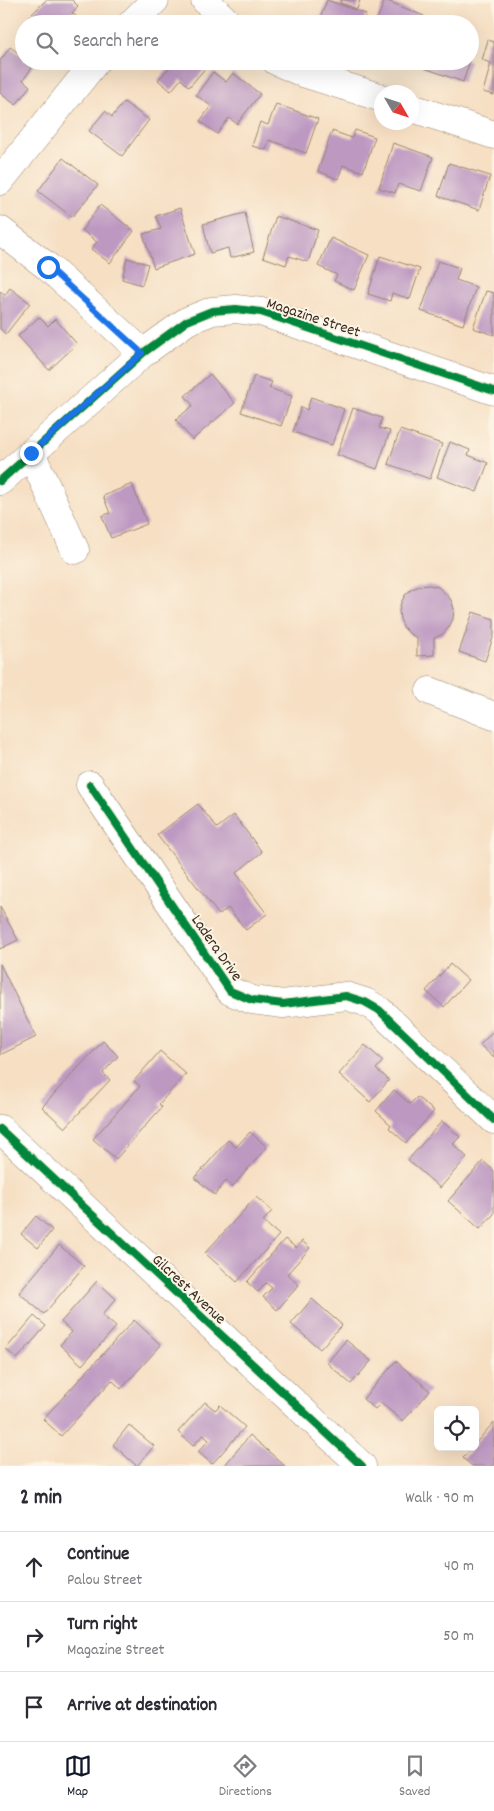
<!DOCTYPE html>
<meta charset="utf-8">
<style>
body{margin:0;font-family:Dekko,sans-serif;background:#f7f7f7;color:#2b2b33}
.controls{position:absolute;right:15px;bottom:15px;display:grid;overflow:hidden;border-radius:8px;box-shadow:0 5px 20px #0002}
.controls button{width:45px;height:45px;display:grid;place-items:center;padding:0;border:0;border-bottom:1px solid #e1e1e2;background:#fff;color:#2b2b33;font:25px sans-serif}
.compass{position:absolute;left:374px;top:85px;width:45px;height:45px;border-radius:50%;background:#fff;box-shadow:0 5px 20px #0002;rotate:129deg}
.stop{position:absolute;width:15px;height:15px;margin:-11px;border:4px solid #1a73e8;border-radius:50%;background:#fff}
.stop.end{background:#1a73e8;border-color:#fff;box-shadow:0 1px 5px #0008}
.list{margin:0;padding:0;list-style:none}
h2{display:flex;justify-content:space-between;align-items:center;height:65px;margin:0;padding:0 20px;font-size:21px}
h2 small{font-size:16px;font-weight:400;color:#7c7c81}
.list li{display:grid;grid-template-columns:32px 1fr auto;gap:15px;align-items:center;box-sizing:border-box;height:70px;padding:0 20px;border-top:1px solid #e1e1e2}
.list b{display:block;font-size:19px;white-space:nowrap}
.list p{margin:0;font-size:16px;white-space:nowrap;color:#7c7c81}
.list em{font-size:16px;font-style:normal;color:#7c7c81}
.icon{flex:none;width:28px;height:28px;fill:none;stroke:currentColor;stroke-width:2;stroke-linecap:round;stroke-linejoin:round}
.map{position:relative;flex:none;width:494px;height:1466px;overflow:hidden}
.search{position:absolute;background:#fff;box-shadow:0 5px 20px #0002;left:15px;right:15px;top:15px;height:55px;display:flex;align-items:center;gap:12px;box-sizing:border-box;padding:0 18px;border-radius:28px;color:#7c7c81;font-size:19px}
.sheet{height:275px;background:#fff}
nav{display:flex;justify-content:space-around;align-items:center;box-sizing:border-box;height:70px;border-top:1px solid #e1e1e2;background:#fff;font-size:14px;color:#7c7c81}
nav a{display:grid;justify-items:center;gap:2px}
nav .on{color:#111827}
.map>svg:first-child{display:block}
.building{fill:#bd99c2}
.lines{fill:none;stroke-linecap:round;stroke-linejoin:round}
.minor-casing{stroke:#988470;stroke-width:29}
.minor{stroke:#fff;stroke-width:28}
.cycleway-casing{stroke:#fcf5e5;stroke-width:11}
.cycleway{stroke:#00873e;stroke-width:8}
.route{stroke:#1a73e8;stroke-width:6}
.labels{text-anchor:middle;stroke-width:4;stroke-linejoin:round;paint-order:stroke}
.street-label{font-size:16px;fill:#3b2a1e;stroke:#fcf5e5}
</style>
<div class="map">
<svg width="494" height="1466" viewBox="0 0 494 1466">
<rect width="100%" height="100%" fill="#fcf5e5"/>
<filter id="ink" filterUnits="userSpaceOnUse"><feTurbulence type="fractalNoise" baseFrequency=".02" numOctaves="2"/><feDisplacementMap in="SourceGraphic" scale="10" xChannelSelector="R" yChannelSelector="G"/><feConvolveMatrix kernelMatrix="1 2 1 2 8 2 1 2 1" color-interpolation-filters="sRGB"/></filter>
<filter id="wash" filterUnits="userSpaceOnUse"><feTurbulence type="fractalNoise" baseFrequency=".0096" numOctaves="4" result="noise"/><feDisplacementMap in="SourceGraphic" scale="20" xChannelSelector="R" yChannelSelector="G"/><feGaussianBlur stdDeviation="1.12" result="paint"/><feColorMatrix in="noise" values="0 0 0 0 0 0 0 0 0 0 0 0 0 0 0 0 0 1.4 0 .05"/><feComposite in="paint" operator="in"/></filter>
<g filter="url(#wash)">
<rect width="100%" height="100%" fill="#f6dfc3"/>
<g id="blocks">
<g class="building">
<path d="M46,0h26l6,6 -6,7 6,5 -6,6h-37l-7,-6z"/>
<path d="M327,0l39,14 -4,10h-44z"/>
<path d="M341,0h19l-3,9 -17,-6z"/>
<path d="M385,0l39,16 -3,8h-46z"/>
<path d="M488,40l6,2v53l-11,-3 8,-29 -9,-3z"/>
<path d="M10,47l14,10v4h6l4,4 -11,15 7,6 -14,19 -16,-12v-32z"/>
<path d="M161,61h46l2,3 -20,23 -8,-8 -10,12 -13,-11 11,-12z"/>
<path d="M425,61h45l-7,21 -41,-15z"/>
<path d="M213,72l13,10 7,-9 27,21 -23,30 -8,-6 -12,16 -17,-13 11,-15 -15,-11z"/>
<path d="M124,102l25,18 -27,36 -33,-25 16,-20 7,6z"/>
<path d="M276,104l42,15 -12,34 -37,-13 -3,10 -14,-4 8,-24 8,3z"/>
<path d="M355,130l20,7 -12,35 -20,-7 -5,14 -20,-8 14,-40 20,7z"/>
<path d="M393,143l40,14 -12,34 -23,-7 -3,9 -16,-5z"/>
<path d="M63,158l35,27 -26,32 -34,-26z"/>
<path d="M449,163l41,13 -11,34 -41,-14z"/>
<path d="M100,205l34,26 -24,32 -19,-14 6,-7 -15,-12z"/>
<path d="M180,208l15,46 -41,14 -11,-34 18,-5 -5,-13z"/>
<path d="M245,213l9,39 -24,6 -2,-10 -18,5 -7,-29z"/>
<path d="M276,216l42,14 -10,32 -19,-6 -3,9 -23,-8z"/>
<path d="M331,238l38,17 -15,35 -20,-9 3,-6 -19,-9z"/>
<path d="M380,256l40,13 -10,30 -18,-6 -2,8 -22,-7z"/>
<path d="M127,258l21,6 -6,21 -20,-6z"/>
<path d="M438,261l22,7 -4,12 20,7 -13,38 -42,-14z"/>
<path d="M10,288l20,15 -24,31 -6,-5v-38l5,4z"/>
<path d="M486,291l8,2v42l-21,-7z"/>
<path d="M39,317l9,9 7,-7 22,25 -28,26 -31,-34z"/>
<path d="M210,374l25,29 -43,37 -16,-20 17,-15 -8,-9z"/>
<path d="M254,376l18,6 -3,6 23,8 -11,30 -40,-14z"/>
<path d="M311,397l33,12 -12,36 -39,-13 8,-25 6,3z"/>
<path d="M353,408l29,10 -3,10 11,3 -13,38 -40,-14z"/>
<path d="M400,430l42,14 -12,35 -42,-15z"/>
<path d="M450,442l20,8 -2,5 20,8 -11,29 -40,-15z"/>
<path d="M132,484l15,40 -36,14 -9,-22 8,-3 -7,-17z"/>
<path d="M429,585l9,2 7,6 6,7 3,9 -1,10 -4,8 -6,7 -9,4v17l-17,1v-18l-7,-4 -6,-6 -4,-9 -1,-8 2,-8 4,-8 7,-6 8,-3z"/>
<path d="M473,612l21,7v16l-9,26 -26,-9z"/>
<path d="M198,804l19,24 17,-13 28,37 -26,21 31,41 -21,16 -18,-22 -9,7 -62,-80z"/>
<path d="M0,907l18,33 -18,9z"/>
<path d="M0,964l36,73 -36,18z"/>
<path d="M450,964l18,16 -24,27 -18,-16z"/>
<path d="M494,1030v28l-14,-13z"/>
<path d="M103,1041l15,15 -15,17 7,7 -45,48 -23,-21z"/>
<path d="M365,1045l18,16 -7,8 13,11 -19,22 -31,-28z"/>
<path d="M160,1051l26,23 -27,30 3,3 -46,52 -23,-20 47,-53 -6,-5z"/>
<path d="M394,1090l16,14 7,-7 17,14 -28,32 -17,-15 2,-3 -15,-14z"/>
<path d="M442,1121l18,16 -7,7 14,13 -27,31 -32,-28z"/>
<path d="M250,1132l17,15 -35,40 -6,-6 -11,14 -20,-17 33,-38 8,7z"/>
<path d="M483,1161l11,10v43l-14,15 -32,-28z"/>
<path d="M256,1197l16,14 -9,10 16,14 -42,47 -32,-29z"/>
<path d="M36,1216l16,14 -14,18 -17,-14z"/>
<path d="M285,1239l11,9 6,-7 8,7 -23,26 12,11 -22,25 -14,-13 9,-9 -6,-5 -8,9 -11,-10z"/>
<path d="M59,1245l25,21 -40,48 -25,-21z"/>
<path d="M97,1281l19,18 -14,16 14,12 -34,38 -22,-20 12,-13 -11,-10z"/>
<path d="M312,1299l30,26 -22,24 -29,-25z"/>
<path d="M34,1316l12,10 -29,33 -11,-10z"/>
<path d="M134,1320l27,25 -40,44 -9,-9 -51,56 -18,-17z"/>
<path d="M346,1340l25,21 -20,23 -24,-21z"/>
<path d="M396,1361l34,30 -27,30 -22,-18 -6,6 -12,-10z"/>
<path d="M205,1402l10,8 5,-5 25,22 -33,37 -14,-12 11,-12 -6,-5 -10,11 -15,-14z"/>
<path d="M494,1422v44h-22l-9,-8 10,-11h2v-3z"/>
<path d="M129,1425l25,21 -17,20 -24,-21z"/>
<path d="M250,1435l35,31h-61z"/>
</g>
</g>
</g>
<g filter="url(#ink)">
<use href="#blocks" fill-opacity="0" stroke="#988470" stroke-width="1"/>
<g class="lines">
<defs>
<g id="minor">
<path d="M205,0l24,24"/>
<path d="M131,24l24,-24"/>
<path d="M276,61l27,12 79,25"/>
<path d="M412,108l82,27"/>
<path d="M0,181l96,-120"/>
<path d="M0,230l48,37 95,86"/>
<path d="M31,453l44,97"/>
<path d="M0,481l143,-128 44,-32 25,-10 24,-2 25,3 233,79"/>
<path d="M430,691l64,25"/>
<path d="M90,785l140,206 22,9 31,4 63,-8 19,6 14,8 115,110"/>
<path d="M0,1129l362,337"/>
</g>
</defs>
<use href="#minor" class="minor-casing"/>
<use href="#minor" class="minor"/>
<defs>
<g id="cycleway">
<path d="M0,481l143,-128 44,-32 25,-10 24,-2 25,3 233,79"/>
<path d="M90,785l140,206 22,9 31,4 63,-8 19,6 14,8 115,110"/>
<path d="M0,1129l362,337"/>
</g>
</defs>
<use href="#cycleway" class="cycleway-casing"/>
<use href="#cycleway" class="cycleway"/>
</g>
</g>
<g class="lines" filter="url(#ink)">
<path class="route" d="M31,453l111,-100 -94,-86"/>
</g>
<g class="labels">
<g class="street-label">
<text transform="translate(314 316) rotate(18)" y="6">Magazine Street</text>
<text transform="translate(218 947) rotate(55)" y="6">Ladera Drive</text>
<text transform="translate(190 1288) rotate(43)" y="6">Gilcrest Avenue</text>
</g>
</g>
</svg>
<div class="controls">
<button><svg class="icon" aria-label="locate" viewBox="0 0 24 24"><circle cx="12" cy="12" r="6"/><path d="M12 2v4M12 18v4M2 12h4M18 12h4"/></svg></button>
</div>
<svg class="compass" viewBox="-18 -18 36 36"><path d="M0-13l5 13h-10z" fill="#e53935"/><path d="M0 13l5-13h-10z" fill="#7c7c81"/></svg>
<div class="stop" style="left:48px;top:267px"></div>
<div class="stop end" style="left:31px;top:453px"></div>
<div class="search"><svg class="icon" aria-label="search" viewBox="0 0 24 24"><circle cx="10" cy="10" r="6"/><path d="M15 15l6 6"/></svg>Search here</div>
</div>
<section class="sheet">
<h2>2 min<small>Walk · 90 m</small></h2>
<ul class="list">
<li><svg class="icon" aria-label="ahead" viewBox="0 0 24 24"><path d="M12 20V5M6 11l6-6 6 6"/></svg><div><b>Continue</b><p>Palou Street</p></div><em>40 m</em></li>
<li><svg class="icon" aria-label="right" viewBox="0 0 24 24"><path d="M7 20v-9h11M14 6l5 5-5 5"/></svg><div><b>Turn right</b><p>Magazine Street</p></div><em>50 m</em></li>
<li><svg class="icon" aria-label="arrive" viewBox="0 0 24 24"><path d="M6 21V4h12l-3 4 3 4H6"/></svg><div><b>Arrive at destination</b></div></li>
</ul>
</section>
<nav>
<a class="on"><svg class="icon" aria-label="map" viewBox="0 0 24 24"><path d="M3 6l6-2 6 2 6-2v14l-6 2-6-2-6 2zM9 4v14M15 6v14"/></svg>Map</a>
<a><svg class="icon" aria-label="directions" viewBox="0 0 24 24"><path d="M12 3l9 9-9 9-9-9zM9 14v-3h6M13 9l2 2-2 2"/></svg>Directions</a>
<a><svg class="icon" aria-label="saved" viewBox="0 0 24 24"><path d="M7 4h10v16l-5-4-5 4z"/></svg>Saved</a>
</nav>
